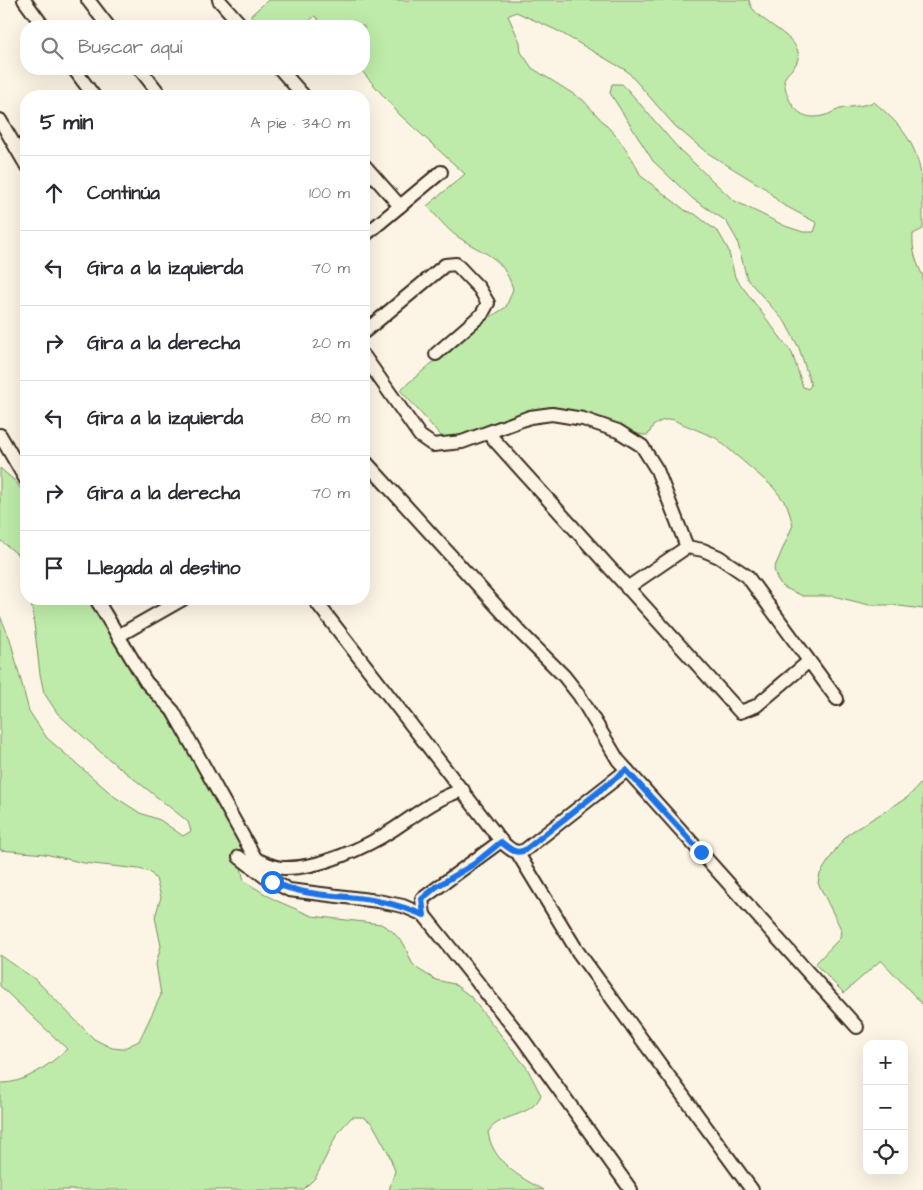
<!DOCTYPE html>
<html lang="es">
<meta charset="utf-8">
<style>
body{margin:0;font-family:"Architects Daughter",sans-serif;background:#f2f2f3;color:#2b2b33}
.controls{position:absolute;right:15px;bottom:15px;display:grid;overflow:hidden;border-radius:10px;box-shadow:0 5px 20px #0002}
.controls button{width:45px;height:45px;display:grid;place-items:center;padding:0;border:0;border-bottom:1px solid #e1e1e2;background:#fff;color:#2b2b33;font:25px sans-serif}
.stop{position:absolute;width:15px;height:15px;margin:-11px;border:4px solid #1a73e8;border-radius:50%;background:#fff}
.stop.end{background:#1a73e8;border-color:#fff;box-shadow:0 1px 5px #0008}
.list{margin:0;padding:0;list-style:none}
h2{display:flex;justify-content:space-between;align-items:center;height:65px;margin:0;padding:0 20px;font-size:21px}
h2 small{font-size:16px;font-weight:400;color:#7c7c81}
.list li{display:grid;grid-template-columns:32px 1fr auto;gap:15px;align-items:center;box-sizing:border-box;height:75px;padding:0 20px;border-top:1px solid #e1e1e2}
.list b{display:block;font-size:19px;white-space:nowrap}
.list em{font-size:16px;font-style:normal;color:#7c7c81}
.icon{flex:none;width:28px;height:28px;fill:none;stroke:currentColor;stroke-width:2;stroke-linecap:round;stroke-linejoin:round}
.map{position:relative;flex:none;width:923px;height:1190px;overflow:hidden}
.search{position:absolute;background:#fff;box-shadow:0 5px 20px #0002;left:20px;top:20px;width:350px;height:55px;display:flex;align-items:center;gap:12px;box-sizing:border-box;padding:0 18px;border-radius:20px;color:#7c7c81;font-size:19px}
.panel{position:absolute;background:#fff;box-shadow:0 5px 20px #0002;left:20px;top:90px;width:350px;height:515px;border-radius:20px}
.map>svg:first-child{display:block}
.green{fill:#beeba9;stroke:#7c8a64;fill-rule:evenodd}
.lines{fill:none;stroke-linecap:round;stroke-linejoin:round}
.minor-casing{stroke:#3b2a1e;stroke-width:16}
.minor{stroke:#fcf5e5;stroke-width:12}
.route{stroke:#1a73e8;stroke-width:6}
</style>
<div class="map">
<svg width="923" height="1190" viewBox="0 0 923 1190">
<rect width="100%" height="100%" fill="#fcf5e5"/>
<filter id="ink" filterUnits="userSpaceOnUse"><feTurbulence type="fractalNoise" baseFrequency=".02" numOctaves="2"/><feDisplacementMap in="SourceGraphic" scale="10" xChannelSelector="R" yChannelSelector="G"/><feConvolveMatrix kernelMatrix="1 2 1 2 8 2 1 2 1" color-interpolation-filters="sRGB"/></filter>
<g filter="url(#ink)">
<g class="green">
<path d="M268,0h481c3,23 62,37 47,64 -3,5 -9,9 -12,15 2,21 13,43 38,37 8,-1 14,-7 22,-8 11,-2 20,-2 30,-6 49,41 49,64 49,127l-10,5c-1,17 3,28 10,42v333l-31,-4h-23l-36,-9h-30l-20,-9 -6,-8 -3,-10 19,-44 -6,-20 -14,-18 -57,-49 -45,-19 -10,2 -8,5 -5,9c-13,1 -24,-9 -36,-13 -18,-6 -37,-9 -55,-8l-104,35 -53,-59 75,-63 31,-20 7,-18c-11,-35 -29,-34 -55,-52 -12,-8 -21,-21 -31,-31l38,-32 -65,-59 -40,-46h4v-43h-40l-9,-10 -11,10h-45l-9,-10zM516,12l40,18 71,41 48,55 31,26 60,37 14,14 37,20 -3,9h-11l-18,-6 -52,-26 -55,-52 -50,-58 -6,-6h-10l-2,9 43,68 40,38 33,22 11,19 10,39 38,43 14,26 12,37 -3,4 -5,-2 -11,-34 -57,-76 -7,-28 -9,-16 -24,-19 -9,-3 -45,-35 -8,-16 -16,-23 -34,-37 -51,-32 -11,-16 -1,-10 -12,-26z"/>
<path d="M0,468l16,14 10,15v76l-4,-15 -22,-18z"/>
<path d="M31,599h59l95,145 59,103 -4,16 4,18 31,19 37,16 69,8 10,6 13,14 8,19 6,6 18,11 18,4 16,12 57,72 14,27c-10,24 -40,17 -53,37 4,29 32,46 56,58h-155l6,-19 -7,-19 -16,-29 -9,-6h-11l-14,15 -22,45 -13,13h-303v-107c25,1 50,-19 67,-34l-67,-63v-31l36,25 58,59 18,9 10,1 17,-8 22,-46 -5,-31 5,-18 -6,-29 6,-20 -5,-18 -6,-7 -11,-3 -55,-6 -39,-9 -45,-4v-234l10,23 19,72 18,27 68,59 25,16 20,7 23,16 8,-5 -3,-9 -7,-6 -76,-60 -47,-42 -14,-21 -4,-19z"/>
<path d="M923,781v224l-42,-45 -37,33 -29,-29 25,-26 1,-9 -23,-46 2,-9 16,-25 12,-15 60,-37z"/>
</g>
<g class="lines">
<defs>
<g id="minor">
<path d="M24,0l19,26"/>
<path d="M88,0l20,26"/>
<path d="M219,0l23,26"/>
<path d="M74,69l20,27"/>
<path d="M140,69l21,27"/>
<path d="M280,69l24,27"/>
<path d="M0,120l26,45"/>
<path d="M364,165l36,41"/>
<path d="M364,236l77,-64"/>
<path d="M364,332l81,-67 11,-1 23,24 9,15 -6,11 -46,40"/>
<path d="M364,356l56,80 13,9 29,-3 68,-25 22,-3 31,5 35,12 24,15 15,24 30,77"/>
<path d="M488,433l252,279 16,-6 52,-44"/>
<path d="M0,435l26,45"/>
<path d="M364,460l158,174 42,42 15,19 39,65 239,267"/>
<path d="M627,588l60,-41 16,3 16,7 28,19 90,123"/>
<path d="M96,599l50,83 27,29 90,161"/>
<path d="M314,599l187,242"/>
<path d="M118,636l65,-37"/>
<path d="M517,852l61,100 174,238"/>
<path d="M239,857l26,20 24,13 89,11 25,5 21,9 98,123 109,152"/>
<path d="M258,860c7,3 17,8 25,8 35,1 82,-20 111,-39 23,-15 42,-31 69,-39"/>
<path d="M424,915l-2,-16 79,-58c8,7 13,14 24,9l102,-80"/>
</g>
</defs>
<use href="#minor" class="minor-casing"/>
<use href="#minor" class="minor"/>
</g>
</g>
<g class="lines" filter="url(#ink)">
<path class="route" d="M272,882c27,12 54,13 84,16 24,2 46,8 68,17l-2,-16 14,-12 38,-23 27,-22c8,6 14,13 24,8l101,-80 75,82"/>
</g>
</svg>
<div class="controls">
<button>+</button>
<button>−</button>
<button><svg class="icon" aria-label="locate" viewBox="0 0 24 24"><circle cx="12" cy="12" r="6"/><path d="M12 2v4M12 18v4M2 12h4M18 12h4"/></svg></button>
</div>
<div class="stop" style="left:272px;top:882px"></div>
<div class="stop end" style="left:701px;top:852px"></div>
<div class="search"><svg class="icon" aria-label="search" viewBox="0 0 24 24"><circle cx="10" cy="10" r="6"/><path d="M15 15l6 6"/></svg>Buscar aquí</div>
<section class="panel">
<h2>5 min<small>A pie · 340 m</small></h2>
<ul class="list">
<li><svg class="icon" aria-label="ahead" viewBox="0 0 24 24"><path d="M12 20V5M6 11l6-6 6 6"/></svg><div><b>Continúa</b></div><em>100 m</em></li>
<li><svg class="icon" aria-label="left" viewBox="0 0 24 24"><path d="M17 20v-9H6M10 6l-5 5 5 5"/></svg><div><b>Gira a la izquierda</b></div><em>70 m</em></li>
<li><svg class="icon" aria-label="right" viewBox="0 0 24 24"><path d="M7 20v-9h11M14 6l5 5-5 5"/></svg><div><b>Gira a la derecha</b></div><em>20 m</em></li>
<li><svg class="icon" aria-label="left" viewBox="0 0 24 24"><path d="M17 20v-9H6M10 6l-5 5 5 5"/></svg><div><b>Gira a la izquierda</b></div><em>80 m</em></li>
<li><svg class="icon" aria-label="right" viewBox="0 0 24 24"><path d="M7 20v-9h11M14 6l5 5-5 5"/></svg><div><b>Gira a la derecha</b></div><em>70 m</em></li>
<li><svg class="icon" aria-label="arrive" viewBox="0 0 24 24"><path d="M6 21V4h12l-3 4 3 4H6"/></svg><div><b>Llegada al destino</b></div></li>
</ul>
</section>
</div>
